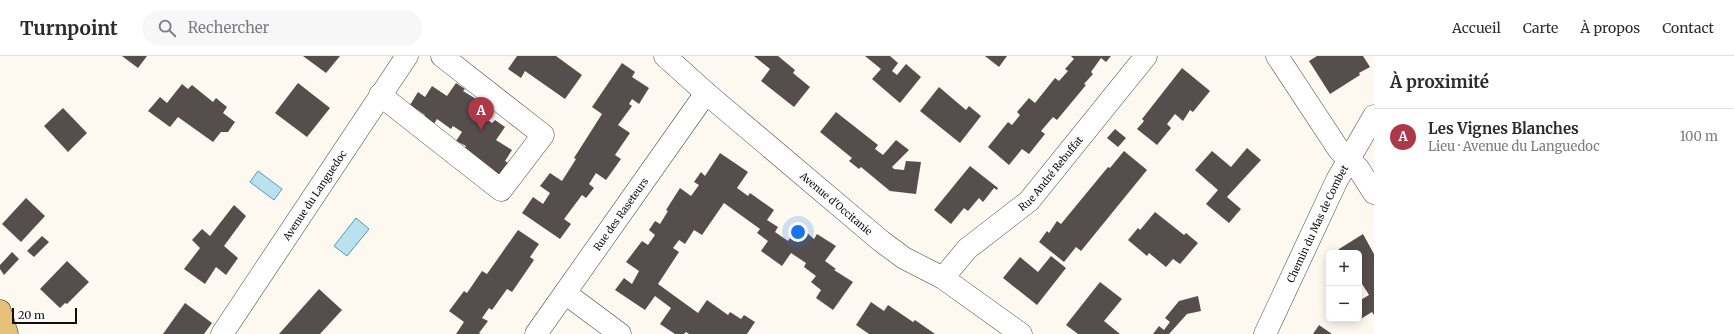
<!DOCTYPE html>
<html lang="fr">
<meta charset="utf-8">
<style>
body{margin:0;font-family:Merriweather,serif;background:#f7f7f7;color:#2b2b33}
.controls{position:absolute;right:12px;bottom:12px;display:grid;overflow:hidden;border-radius:6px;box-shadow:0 2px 10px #0003}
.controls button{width:36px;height:36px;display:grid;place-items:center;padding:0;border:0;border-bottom:1px solid #e1e1e2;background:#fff;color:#2b2b33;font:20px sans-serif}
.scale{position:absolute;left:12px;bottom:10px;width:65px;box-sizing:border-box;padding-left:4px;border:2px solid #0e0e0e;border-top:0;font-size:11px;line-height:14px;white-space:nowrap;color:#0e0e0e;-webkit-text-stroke:3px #fff;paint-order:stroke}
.you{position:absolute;left:798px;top:176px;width:14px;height:14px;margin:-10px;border:3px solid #fff;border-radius:50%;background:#1a73e8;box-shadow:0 0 0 6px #1a73e833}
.badge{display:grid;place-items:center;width:26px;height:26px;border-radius:50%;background:#ac384a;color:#fff;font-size:13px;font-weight:700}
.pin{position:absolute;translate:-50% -33px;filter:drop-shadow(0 1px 2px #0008)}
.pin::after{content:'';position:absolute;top:21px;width:14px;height:12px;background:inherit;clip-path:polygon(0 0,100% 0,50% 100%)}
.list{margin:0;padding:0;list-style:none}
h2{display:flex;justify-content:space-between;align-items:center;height:52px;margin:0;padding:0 16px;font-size:17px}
h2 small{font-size:13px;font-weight:400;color:#7c7c81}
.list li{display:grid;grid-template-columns:26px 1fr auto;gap:12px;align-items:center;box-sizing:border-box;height:56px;padding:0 16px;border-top:1px solid #e1e1e2}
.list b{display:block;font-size:15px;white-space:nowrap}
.list p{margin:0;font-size:13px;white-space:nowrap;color:#7c7c81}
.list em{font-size:13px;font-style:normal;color:#7c7c81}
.icon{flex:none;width:22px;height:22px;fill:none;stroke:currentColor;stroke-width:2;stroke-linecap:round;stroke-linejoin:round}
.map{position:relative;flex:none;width:1374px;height:278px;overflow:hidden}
header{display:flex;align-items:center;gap:24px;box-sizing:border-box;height:56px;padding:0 20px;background:#fff;border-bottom:1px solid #e1e1e2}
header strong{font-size:19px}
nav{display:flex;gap:22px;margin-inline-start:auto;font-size:14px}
.search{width:280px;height:36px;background:#f7f7f7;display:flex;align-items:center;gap:10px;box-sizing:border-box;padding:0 14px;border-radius:22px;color:#7c7c81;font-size:15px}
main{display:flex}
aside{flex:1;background:#fff}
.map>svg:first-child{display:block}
.water{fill:#bce1ee;stroke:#4d9bbb}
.building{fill:#554e4c}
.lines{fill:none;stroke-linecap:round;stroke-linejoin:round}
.minor-casing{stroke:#414141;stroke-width:23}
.major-casing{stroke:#1f1f1f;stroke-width:23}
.minor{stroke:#fff;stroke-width:22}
.major{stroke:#e6bf78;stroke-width:22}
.labels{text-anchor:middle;stroke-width:4;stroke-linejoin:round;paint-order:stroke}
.street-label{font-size:10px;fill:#0e0e0e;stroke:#fff}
</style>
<header>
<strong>Turnpoint</strong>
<div class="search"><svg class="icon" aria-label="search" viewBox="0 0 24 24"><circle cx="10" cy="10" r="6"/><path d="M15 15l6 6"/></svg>Rechercher</div>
<nav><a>Accueil</a><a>Carte</a><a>À propos</a><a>Contact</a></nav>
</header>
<main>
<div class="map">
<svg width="1374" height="278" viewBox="0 0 1374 278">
<rect width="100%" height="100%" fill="#fdf9f1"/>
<g class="water">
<path d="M258,115l24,18 -8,11 -24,-18z"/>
<path d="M356,162l13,11 -22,27 -13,-10z"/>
</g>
<g class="building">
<path d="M122,0h25l-9,12z"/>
<path d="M303,0h37l-14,17z"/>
<path d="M517,0h39l26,19 -17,24 -40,-28 -4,7 -13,-9z"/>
<path d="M754,0h24l17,14 -2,3 17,14 -16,20 -33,-26 9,-12z"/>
<path d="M865,0h25l8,7 -6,8 5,4 9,-11 15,13 -21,26 -28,-24 9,-10z"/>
<path d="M985,0h22l-8,11z"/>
<path d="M1071,0h40l-5,6 -5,-4 -10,14 2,2 -9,10 2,1 -29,35 -4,-3 -12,14 4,3 -16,20 -7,-5 -13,16 -21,-18 20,-25 4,3 8,-10 -3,-3 12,-14 6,5 20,-25 4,3 9,-10 -3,-2 9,-10z"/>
<path d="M1317,0h46l7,11 -11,6 1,2 -30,19 -21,-33z"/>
<path d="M622,7l13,9 -3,5 17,11 -10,16 -7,-5 -3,5 3,2 -14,19 12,8 -15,22 6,4 -15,21 -10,-7 -7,11 5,4 -8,10 -4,-3 -18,24 7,5 -11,15 -38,-26 11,-16 10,7 7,-11 -10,-7 10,-13 12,8 14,-22 -2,-1 28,-44 -10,-7z"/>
<path d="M1182,12l28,23 -17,21 -3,-2 -7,11 -8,-7 -8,10 4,4 -14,17 -20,-16 7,-8 -2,-2z"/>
<path d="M298,27l32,25 -23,29 -32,-24z"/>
<path d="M456,27l9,6 -2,2 18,11 -6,9 17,12 3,-3 10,7 -9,13 16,10 -7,11 6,4 -9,13 -29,-11 6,-8 -15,-10 2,-3 -10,-5 6,-9 -9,-6 -2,3 -14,-10 -5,8 -11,-7 4,-5 -15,-10 8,-13 7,5 7,-11 15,10z"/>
<path d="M182,28l6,5 4,-4 21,17 3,-4 11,9 -4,6 12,9 -7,10h-7l-8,10 -35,-25 -8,10 -22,-16 12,-14 7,6z"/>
<path d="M939,31l27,23 3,-4 12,10 -21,27 -40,-32z"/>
<path d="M63,52l24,25 -19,19 -24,-26z"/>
<path d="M836,56l42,33 -3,4 8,6 13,-15 13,10 -17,17 2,2 10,1 2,-9 15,1 -5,32 -26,-3 -29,-24 -2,2 -10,-8 3,-3 -32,-26z"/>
<path d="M1115,73l11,9 -8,9 -11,-9z"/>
<path d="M1247,92l14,12 -34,37 14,12 -12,14 -23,-19 12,-14 -23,-20 17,-19 19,16z"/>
<path d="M1124,95l23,19 -66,81 -5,-4 -12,15 -25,-20 8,-11 2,2 8,-12 4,3 47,-57 2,1z"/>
<path d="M720,97l28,19 -11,16 11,8 2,-3 24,17 -7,10 11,7 -3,5 13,9 7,-10 8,6 3,-5 8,7 3,-5 19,12 -11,15 11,8 -2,1 19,12 -20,28 -17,-12 5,-8 -10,-8 5,-6 -12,-9 2,-4 -15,-10 -9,13 -21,-15 7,-10 -11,-8 3,-4 -36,-26 -22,32 -8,-5 -9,14 -6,-4 -6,8 6,4 -21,32 40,29 9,-13 21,15 2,-3 11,7 3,-4 11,7 -8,12h-58l-3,-2 -2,2h-9l-15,-10 11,-16 -16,-12 -10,14 -30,-20 9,-12 8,6 7,-13 -13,-9 16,-21 6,4 7,-10 -6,-5 6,-9 5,3 8,-13 -2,-1 14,-22 11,8 8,-11 -5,-3 7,-10 4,4z"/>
<path d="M970,110l28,22 -1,2 -3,-2 -11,14 -4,-4 -11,13 -4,-3 -13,16 -17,-14z"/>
<path d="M26,142l19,18 -24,26 -19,-18z"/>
<path d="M234,149l12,11 -22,30 14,12 -12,17 -10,-8 -11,17 -21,-15 16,-21 -8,-8 10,-11 8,7z"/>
<path d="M1155,156l29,23 2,-2 12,10 -18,21 -7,-5 -7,8 -17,-14 -2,3 -19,-16 10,-12 2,2z"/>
<path d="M518,174l21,14 -9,13 4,3 -22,32 -5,-3 -15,21 -3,-2 -7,10 6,3 -9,12 2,1h-25l8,-12 -15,-11 15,-20 3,2 15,-22 5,3z"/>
<path d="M1363,178l11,20v61l-2,-3 -13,8v-19l10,-6 -10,-16v-26h-22l2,-4z"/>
<path d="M42,180l7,6 -15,15 -7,-6z"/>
<path d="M12,196l7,7 -15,16 -4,-6v-4z"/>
<path d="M1051,200l15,12 -29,37 -34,-27 17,-21 18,15z"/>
<path d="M67,205l22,21 -22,22 -2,-1 -5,5 -20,-19z"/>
<path d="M1100,226l22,17 -18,22 16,13h-42l-12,-9z"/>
<path d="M319,233l23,21 -22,24h-41z"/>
<path d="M1198,240l3,15 -14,3 -18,20h-16l6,-8 5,4 6,-8 -5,-4 14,-17z"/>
<path d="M871,246l13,9 4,-6 25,17 2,-2 20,14h-66l-13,-9z"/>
<path d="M185,247l27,20 -8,11h-41z"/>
<path d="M1319,269l13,9h-19z"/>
</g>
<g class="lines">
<defs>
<g id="minor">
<path id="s1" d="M665,0l41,37 175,148 23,17 39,20 78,56"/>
<path d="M1277,0l62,94 19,18 16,25"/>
<path d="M380,39l121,95 42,-55 -101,-79"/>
<path id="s2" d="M943,222l24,-29 62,-48 117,-145"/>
<path d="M565,237l55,41"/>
<path id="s3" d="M222,278l185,-278"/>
<path id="s4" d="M536,278l170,-241"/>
<path id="s5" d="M1265,278l72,-154 37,-64"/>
</g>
<path id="major" d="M0,255l7,23"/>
</defs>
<use href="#minor" class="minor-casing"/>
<use href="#major" class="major-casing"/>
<use href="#minor" class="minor"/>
<use href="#major" class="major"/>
</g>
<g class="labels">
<g class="street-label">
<text dy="4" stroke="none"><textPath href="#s2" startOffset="151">Rue André Rebuffat</textPath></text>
<text dy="4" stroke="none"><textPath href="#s3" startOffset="167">Avenue du Languedoc</textPath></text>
<text dy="4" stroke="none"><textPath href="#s1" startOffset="226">Avenue d'Occitanie</textPath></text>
<text dy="4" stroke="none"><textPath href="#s4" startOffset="147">Rue des Raseteurs</textPath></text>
<text dy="4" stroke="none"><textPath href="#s5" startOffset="122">Chemin du Mas de Combet</textPath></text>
</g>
</g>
</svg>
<div class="controls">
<button>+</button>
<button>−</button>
</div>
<div class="scale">20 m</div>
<div class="you"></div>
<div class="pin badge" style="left:481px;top:74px">A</div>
</div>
<aside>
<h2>À proximité<small></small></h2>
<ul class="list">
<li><span class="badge">A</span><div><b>Les Vignes Blanches</b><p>Lieu · Avenue du Languedoc</p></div><em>100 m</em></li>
</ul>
</aside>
</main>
